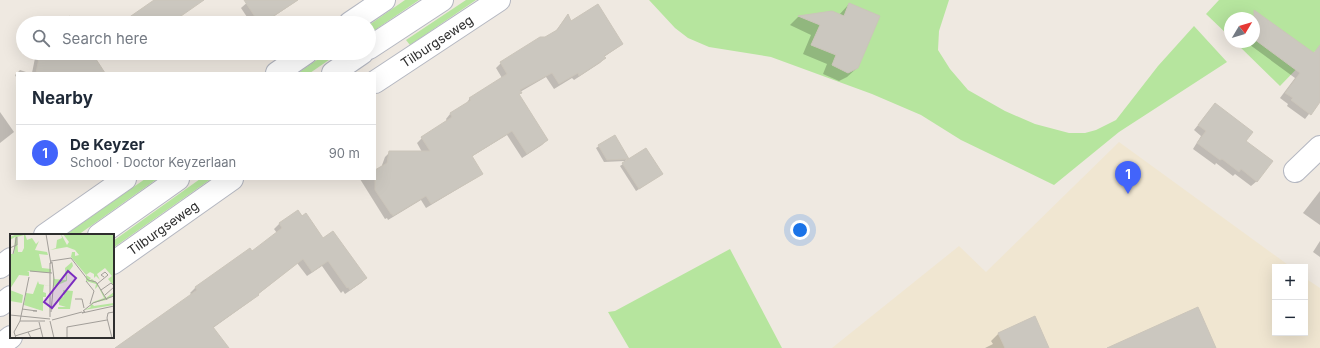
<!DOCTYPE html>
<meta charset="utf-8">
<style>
body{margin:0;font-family:Inter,sans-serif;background:#f2f2f3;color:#1f2937}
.controls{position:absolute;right:12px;bottom:12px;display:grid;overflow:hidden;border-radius:0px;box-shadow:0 4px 16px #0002}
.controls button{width:36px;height:36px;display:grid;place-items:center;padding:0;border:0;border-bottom:1px solid #e0e1e3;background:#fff;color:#1f2937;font:20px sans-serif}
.compass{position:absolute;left:1224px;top:12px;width:36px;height:36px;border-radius:50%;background:#fff;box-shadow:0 4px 16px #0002;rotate:52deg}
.you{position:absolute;left:800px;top:230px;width:14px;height:14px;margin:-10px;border:3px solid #fff;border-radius:50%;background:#1a73e8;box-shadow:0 0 0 6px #1a73e833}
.badge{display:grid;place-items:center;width:26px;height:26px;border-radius:50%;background:#4264fb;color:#fff;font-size:13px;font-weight:700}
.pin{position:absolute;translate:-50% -33px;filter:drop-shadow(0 1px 2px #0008)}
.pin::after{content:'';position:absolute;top:21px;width:14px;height:12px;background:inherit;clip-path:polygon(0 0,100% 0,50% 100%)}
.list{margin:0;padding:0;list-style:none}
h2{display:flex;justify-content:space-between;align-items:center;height:52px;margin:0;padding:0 16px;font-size:17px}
h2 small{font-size:13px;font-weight:400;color:#747a83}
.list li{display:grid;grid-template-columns:26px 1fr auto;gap:12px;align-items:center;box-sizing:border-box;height:56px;padding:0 16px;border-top:1px solid #e0e1e3}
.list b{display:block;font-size:15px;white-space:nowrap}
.list p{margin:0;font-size:13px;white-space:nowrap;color:#747a83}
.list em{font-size:13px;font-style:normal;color:#747a83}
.icon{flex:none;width:22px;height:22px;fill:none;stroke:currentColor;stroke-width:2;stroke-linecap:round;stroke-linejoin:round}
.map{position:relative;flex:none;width:1320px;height:348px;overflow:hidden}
.search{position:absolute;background:#fff;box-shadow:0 4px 16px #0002;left:16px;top:16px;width:360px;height:44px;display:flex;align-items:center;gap:10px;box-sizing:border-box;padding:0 14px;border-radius:22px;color:#747a83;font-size:15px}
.panel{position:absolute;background:#fff;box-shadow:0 4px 16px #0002;left:16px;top:72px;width:360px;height:108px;border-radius:0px}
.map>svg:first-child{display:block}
.education{fill:#f0e6d1}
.green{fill:#b6e59e}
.shadow{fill:#0003}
.building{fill:#cbc7bf;stroke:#cbc5ba}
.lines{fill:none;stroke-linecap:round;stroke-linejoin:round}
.street-casing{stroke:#b4b7c1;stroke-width:24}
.secondary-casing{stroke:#b4b7c1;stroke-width:24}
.street{stroke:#fff;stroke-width:22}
.secondary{stroke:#fff;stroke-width:22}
.labels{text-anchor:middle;stroke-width:3.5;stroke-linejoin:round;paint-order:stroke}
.street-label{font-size:13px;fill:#2e2e2e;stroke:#fff}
.inset-road{fill:none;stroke:#a29e99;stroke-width:1}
.view{fill:#7b2cbf;fill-opacity:0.15;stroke:#7b2cbf;stroke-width:2}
.inset-edge{fill:none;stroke:#2e2e2e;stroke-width:2}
</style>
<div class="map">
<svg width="1320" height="348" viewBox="0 0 1320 348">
<rect width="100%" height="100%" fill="#efe9e1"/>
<path class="education" d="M1119,142l172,125h-16v66h30v-55l15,10v60h-488l127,-102 27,26z"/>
<g class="green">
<path d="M405,0h14l-50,34v-9z"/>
<path d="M466,0h10l-66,45 -4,-5z"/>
<path d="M649,0h300l-10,31 -1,19 12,19 18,21 37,21 30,13 34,9h16l11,-3 20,-10 42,-54 36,-40 33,36 -108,70 -65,53 -93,-45 -40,-25 -49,-21 -101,-37 -62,-10 -21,-9 -13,-10z"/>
<path d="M1219,0h101v48l-10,7 -30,31 -45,-44h19v-24h-24v19l-24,-23z"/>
<path d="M327,53h12l-29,20h-12z"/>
<path d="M145,179h12l-79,56h-13z"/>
<path d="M200,179h11l-98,69v-7z"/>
<path d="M730,249l52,99h-153l-21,-36 7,-1z"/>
</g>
<g class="shadow">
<path d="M250,0h48l-34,23h-13l-10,-15z"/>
<path d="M849,4l8,64 -10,9 -8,4 -16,-7 4,-10 -24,-10 8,-19 -21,-10 8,-8 34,-5 7,3z"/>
<path d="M567,16l4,6 51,22 -5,4 -13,9 1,1 -5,5 -26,17 -2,-2 -18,11 -8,-12 -26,15 -2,3 29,45 -5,5 -20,13 -15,-23 -36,22 10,16 -5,5 -50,30 -5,-8 -33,20 -1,-2 -2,1 -25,-40h15v-5l3,2 7,-19 5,-5h32l-5,-9 5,-5 25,-17 -1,-2 4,-5 16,-10 4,-6 32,-20 -6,-10 5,-5 54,-31z"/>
<path d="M1254,22l66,37v41l-15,19 -18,-13 1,-2 -8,-6 15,-20 -49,-36h8z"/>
<path d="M36,53h55l13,20h-72z"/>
<path d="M20,70l9,3h-12v6l-2,-4z"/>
<path d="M1215,104l42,77 -6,5 -16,-12 -2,2 -17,-13 -1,2 -22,-16 8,-13 -7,-6z"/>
<path d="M0,112l14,20 -14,11z"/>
<path d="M599,146l28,13 -2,2 -21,1 -8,-14z"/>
<path d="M623,164l36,12 -23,15 -16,-25z"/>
<path d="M1320,191v34l-17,-12z"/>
<path d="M298,211l25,29 43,38 -5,5 -16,11 -2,-3 -2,2 -19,-27 -15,10 -10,-13 -40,32 -5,5 -39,28 7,20h-104l76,-53 -2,-2 5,-5 55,-39 2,3 25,-19 -3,-4 5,-5z"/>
<path d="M1320,241v16l-7,-5z"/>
<path d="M1034,317l14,31h-63l8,-4 -2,-3 7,-7z"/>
</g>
<g class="building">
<path d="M154,0h50l-33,23h-50z"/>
<path d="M244,0h54l-35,23h-4z"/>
<path d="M849,3l31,13 -22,52 -10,5 -16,-8 4,-10 -25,-10 9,-20 -22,-9 34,-5 12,5z"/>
<path d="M598,4l25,40 -19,12 2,2 -27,18 -1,-3 -19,11 -7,-11 -32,17 2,3 -3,1 29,46 -21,14 -15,-23 -40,25 11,18 -52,30 -5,-8 -33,20 -1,-2h-1l-16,-24v-20l12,-7 2,-12h41l-9,-14 31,-20 -2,-4 21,-13 -2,-2 38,-24 -7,-12 40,-25h5l12,-7 11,-16 3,7z"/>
<path d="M1254,10l60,43 6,-8v57l-9,13 -20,-15 2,-2 -8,-5 15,-20 -46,-34z"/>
<path d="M70,16l4,7h-29l1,-5 15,4z"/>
<path d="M40,53h52l13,20h-69z"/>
<path d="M1215,103l38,29 -7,9 27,20 -16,21 -16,-13 -2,3 -17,-13 -2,1 -23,-17 9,-12 -8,-6z"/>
<path d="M615,135l14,24 -22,1 -9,-15z"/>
<path d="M646,148l17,26 -24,15 -17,-26z"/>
<path d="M298,210l4,6 4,-3 17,25 10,-7 34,47 -17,12 -2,-3 -1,1 -19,-27 -16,11 -9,-13 -45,35 1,1 -46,32 16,21h-114l82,-58 -2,-3 55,-39 2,3 30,-23 -3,-5z"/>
<path d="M1198,307l18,41h-109z"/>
<path d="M1035,316l14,32h-44l-7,-15z"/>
</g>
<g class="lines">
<defs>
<g id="street">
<path d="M350,23l34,-23"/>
<path d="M277,73l29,-20"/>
<path id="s1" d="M375,82l124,-82"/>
<path d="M1295,171l25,-24"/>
<path d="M45,235l80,-56"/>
<path id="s2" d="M113,263l119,-84"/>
<path d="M0,267l11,-8"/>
<path d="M0,345l11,-8"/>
</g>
<g id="secondary">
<path d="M369,48l73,-48"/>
<path d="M333,73l29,-20"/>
<path d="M99,235l79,-56"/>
<path d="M0,305l11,-8"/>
</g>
</defs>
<use href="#street" class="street-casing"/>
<use href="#secondary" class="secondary-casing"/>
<use href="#street" class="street"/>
<use href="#secondary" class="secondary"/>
</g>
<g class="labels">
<g class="street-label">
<text dy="5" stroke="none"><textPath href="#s1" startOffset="74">Tilburgseweg</textPath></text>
<text dy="5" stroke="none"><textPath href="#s2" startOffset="61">Tilburgseweg</textPath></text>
</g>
</g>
<g transform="translate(10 234)">
<rect width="104" height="104" fill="#efe9e1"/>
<path d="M7,0h8l2,6 5,-2 4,6 3,-3 -4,9 12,2 1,3 -9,-1 3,14 9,1v4l-24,-2 2,1v4l-10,-1 -9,14v-35h4l1,-17 -5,3v-3zM14,1v13l-2,4h-4l-1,-15zM51,0l6,11 2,-3 -6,-8h51v52l-6,-7 4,-3 -7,-8 -8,6 3,6 -4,-4 -2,2v-4l-4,-2 -4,3 5,3 -3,3 4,-2 4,3 10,16 8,-6v4l-8,4 -13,3 -1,1 2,2 20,-3v2l-30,5 7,-3 -1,-1 3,-4 11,-4 -6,-12 -3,3 1,-5 -10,-3v-6l-15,-18 1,-5h3v4l4,-1 -4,-5 -8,-3 -17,3 6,-2 1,-8 5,-2zM62,28l1,4 -6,8v7l-14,6v-11l1,3 12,1 -1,-12zM28,47l1,3 12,2 -7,-1 -1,7 3,1v4h-3v14l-19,-6 2,-12 7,1zM0,56l13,5 -1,8 -12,-2zM53,56l10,1 -3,18h-12v-2h8l-7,-2v-6l5,-3z" fill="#b6e59e" fill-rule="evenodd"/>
<path class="inset-road" d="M36,0l5,30M0,14l4,-2h1l1,-1h1v-8l-1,1 -1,8 -2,8M41,27l20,-3 17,22 8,2 11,18M20,37l22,2M76,47l8,10 -4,13M87,50l11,-9 -3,-3 -4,3 3,2M91,56l10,-7 3,3M95,61l9,-8M65,65h7l2,9M12,75l15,2h-4M73,77l10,-8 21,-7M75,77l-3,2 32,-7M0,81l40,4M40,83v-54l2,-1 2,17 -3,33M42,86l30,-8M10,87h25M40,87l4,17M29,88l4,16M5,102l13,-4M6,104l-2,-6 6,-11 9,-44M21,104l-3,-6 13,-4M57,104v-11l40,-7M102,104l-5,-20 1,-5 6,-1"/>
<path class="view" d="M58,37l8,7 -24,30 -8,-6z"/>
<rect width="104" height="104" class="inset-edge"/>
</g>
</svg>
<div class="controls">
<button>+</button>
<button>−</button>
</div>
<svg class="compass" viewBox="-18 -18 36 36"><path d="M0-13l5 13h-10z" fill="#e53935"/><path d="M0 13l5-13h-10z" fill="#747a83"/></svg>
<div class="you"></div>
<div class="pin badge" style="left:1128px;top:194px">1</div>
<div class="search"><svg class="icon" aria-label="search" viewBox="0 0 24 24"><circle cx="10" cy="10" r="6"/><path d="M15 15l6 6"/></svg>Search here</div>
<section class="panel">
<h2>Nearby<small></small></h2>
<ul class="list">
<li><span class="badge">1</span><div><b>De Keyzer</b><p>School · Doctor Keyzerlaan</p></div><em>90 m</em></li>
</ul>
</section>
</div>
